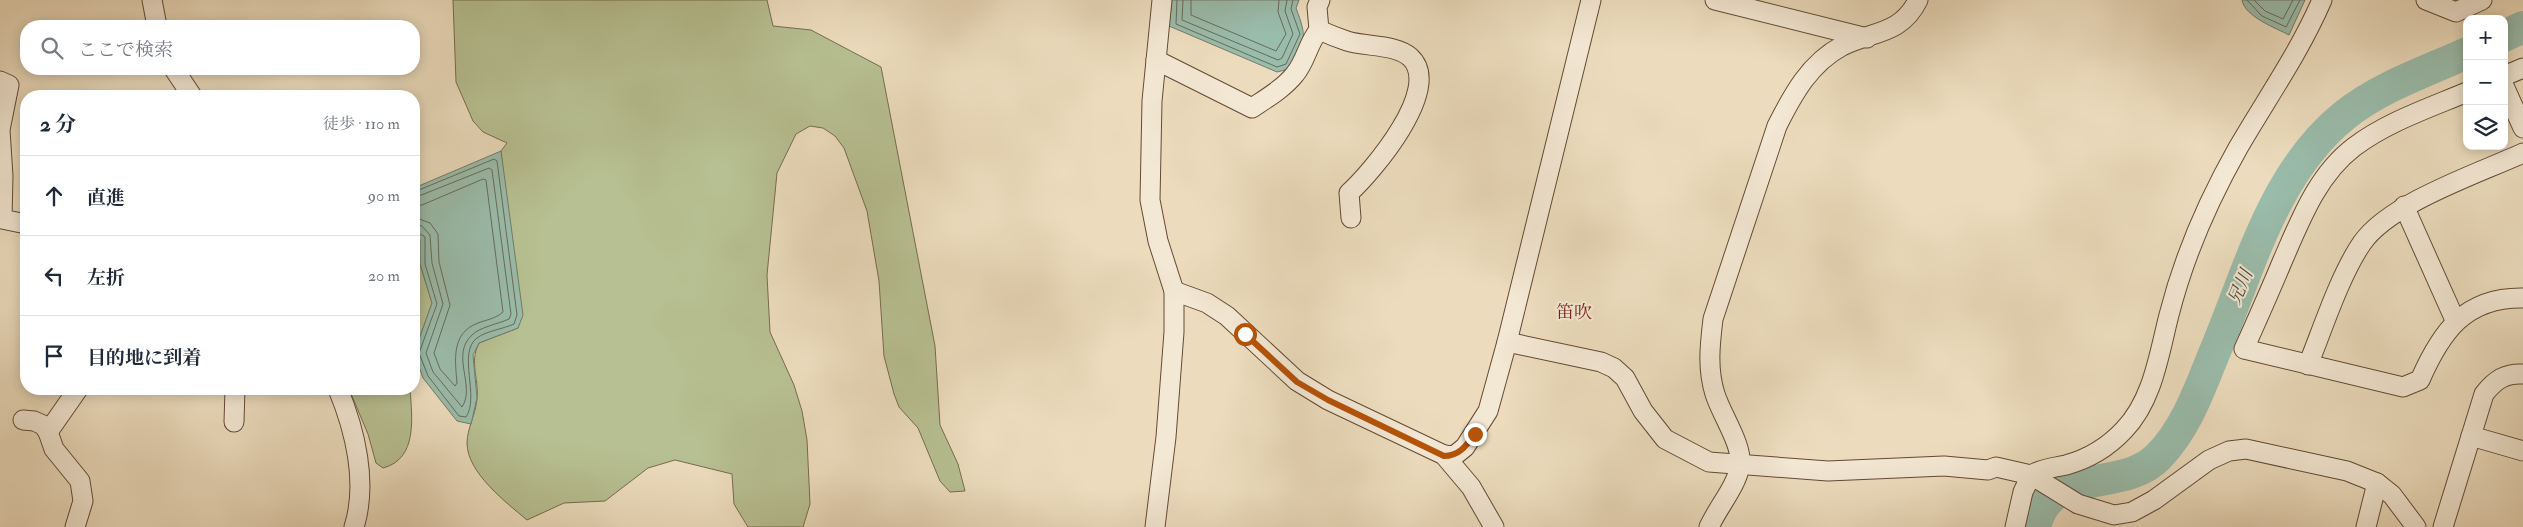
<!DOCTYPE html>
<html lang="ja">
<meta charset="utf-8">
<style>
body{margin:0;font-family:"IM FELL Double Pica","Noto Serif JP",serif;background:#f6f6f7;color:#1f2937}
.controls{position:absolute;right:15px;top:15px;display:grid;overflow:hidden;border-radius:10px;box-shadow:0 2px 12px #0003}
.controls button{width:45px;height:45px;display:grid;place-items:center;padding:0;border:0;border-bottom:1px solid #e0e1e3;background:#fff;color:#1f2937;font:25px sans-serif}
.stop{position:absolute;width:15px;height:15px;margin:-11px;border:4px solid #b45309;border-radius:50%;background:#fff}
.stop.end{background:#b45309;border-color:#fff;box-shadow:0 1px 5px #0008}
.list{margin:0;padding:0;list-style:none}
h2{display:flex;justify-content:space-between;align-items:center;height:65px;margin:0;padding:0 20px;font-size:21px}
h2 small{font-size:16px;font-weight:400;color:#747a83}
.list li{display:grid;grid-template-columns:32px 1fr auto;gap:15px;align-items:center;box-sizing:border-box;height:80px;padding:0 20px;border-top:1px solid #e0e1e3}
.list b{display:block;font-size:19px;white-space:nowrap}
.list em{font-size:16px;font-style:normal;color:#747a83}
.icon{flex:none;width:28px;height:28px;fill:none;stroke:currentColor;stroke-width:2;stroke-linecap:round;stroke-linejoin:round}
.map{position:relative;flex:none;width:2523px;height:527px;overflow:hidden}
.search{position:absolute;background:#fff;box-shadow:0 2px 12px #0003;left:20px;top:20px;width:400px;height:55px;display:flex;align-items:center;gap:12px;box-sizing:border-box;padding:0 18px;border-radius:20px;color:#747a83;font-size:19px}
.panel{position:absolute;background:#fff;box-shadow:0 2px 12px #0003;left:20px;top:90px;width:400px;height:305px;border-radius:20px}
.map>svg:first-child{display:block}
.green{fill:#b7c092;stroke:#766c4e}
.water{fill:#9abcab;stroke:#727b6a}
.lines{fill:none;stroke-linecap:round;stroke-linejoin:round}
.shore{stroke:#686a5a;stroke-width:1}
.river{stroke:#9abcab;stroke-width:32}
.minor-casing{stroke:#634a36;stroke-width:21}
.minor{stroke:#f3e8d4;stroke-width:19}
.route{stroke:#b45309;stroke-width:6}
.labels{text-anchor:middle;stroke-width:4;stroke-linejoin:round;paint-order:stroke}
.water-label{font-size:18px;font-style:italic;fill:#534a3a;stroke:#f3e8d4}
.neighbourhood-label{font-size:18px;fill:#7a1f14;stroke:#f3e8d4}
</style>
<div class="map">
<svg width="2523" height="527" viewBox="0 0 2523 527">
<rect width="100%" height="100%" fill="#ecdcbd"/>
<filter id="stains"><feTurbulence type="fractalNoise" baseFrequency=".004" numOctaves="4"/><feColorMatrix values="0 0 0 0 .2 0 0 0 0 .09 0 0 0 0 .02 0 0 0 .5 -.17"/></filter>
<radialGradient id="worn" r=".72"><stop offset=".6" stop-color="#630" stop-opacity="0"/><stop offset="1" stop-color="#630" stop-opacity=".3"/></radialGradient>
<g class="green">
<path d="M453,0h314l6,26 38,4 70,37 54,279 5,79 18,39 7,27 -15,1 -10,-11 -22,-53 -19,-21 -5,-13 -10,-38 -5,-75 -12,-70 -23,-63 -9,-12 -12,-8 -13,-2 -14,8 -19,39 -10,102 3,57 24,53 8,26 5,29 3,64 -7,23h-55l-14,-23 -2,-30 -57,-14 -27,8 -43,33 -41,2 -37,17c-20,-17 -60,-47 -60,-77 0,-14 9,-30 10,-44 2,-22 -8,-36 2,-56l39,-15 -17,-177 6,-8 -24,-11 -10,-11 -17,-39z"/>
<path d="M414,234l6,4v26l12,39 -18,52z"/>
<path d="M349,389h61c2,28 8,70 -27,79l-7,-5 -8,-29z"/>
</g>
<g class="water">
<path d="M1172,0h127l-3,8c12,32 9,32 -7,61l-12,3 -108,-46z"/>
<path d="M2242,0h63l-16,35c-13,-7 -44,-18 -47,-35z"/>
<path d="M501,151l22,164 -5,13 -39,15 -6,12 4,43 -6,26 -14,-3 -34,-43 -9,-25 18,-50 -12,-39v-25l-6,-5v-46z"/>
</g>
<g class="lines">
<g class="shore">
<path d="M1177,0l-1,24 101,43 9,-3 14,-30 -9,-25 2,-9"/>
<path d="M1183,0l-1,20 96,40 4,-2 11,-24 -8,-23 2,-11"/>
<path d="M1191,0v15l85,36 10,-17 -8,-22 1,-12"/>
<path d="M2247,0l15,16 24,11 14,-27"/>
<path d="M2254,0l11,11 18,8 10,-19"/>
<path d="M414,192l80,-33 3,2 20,154 -3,9c-11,5 -28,7 -37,14 -20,15 3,58 -11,79l-7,-1 -31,-40 -9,-23 18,-49 -12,-40v-27l-11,-7"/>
<path d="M414,198l75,-30 3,2 19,144 -2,5c-11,5 -29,8 -37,16 -22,20 4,51 -10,72l-29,-35 -7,-19 17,-49 -11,-41 -2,-28 -8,-9 -8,-2"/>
<path d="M414,206l8,-1 61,-26 3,1 17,132c-6,6 -17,8 -25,11 -27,10 -23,37 -21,60l-2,3 -15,-17 -6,-16 16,-48 -11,-43 -1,-28 -8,-11 -16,-6"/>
</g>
<g class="river">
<path d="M2504,36l19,-9"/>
<path d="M2035,527c14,-63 87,-33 123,-70 30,-30 44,-75 60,-113 33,-80 57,-173 127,-229 35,-28 82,-44 122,-62"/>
</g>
<defs>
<g id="minor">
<path d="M152,0l5,26"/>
<path d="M1320,0l-3,7 2,23c9,4 19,8 28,11 19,6 48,3 63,16 34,31 -38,115 -61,136l2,25"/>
<path d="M1715,0l152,38"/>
<path d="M2426,0l30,12 26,-12"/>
<path d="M1156,60l96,48c15,-10 32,-20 43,-34 11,-13 13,-31 24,-44"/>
<path d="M174,69l18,27"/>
<path d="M2504,76l19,-8"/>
<path d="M0,81l9,4 -9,45 3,46 -1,43 24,5"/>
<path d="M2504,86l19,42"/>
<path d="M2467,92c-38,16 -80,30 -113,55 -37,28 -54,74 -72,115 -12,29 -25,58 -38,87l159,38 17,-7c21,-48 45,-83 103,-82"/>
<path d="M2404,206l51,114"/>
<path d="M1174,291l33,12 20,13 70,65 31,19 116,55 27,32 23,40"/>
<path d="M1507,342l94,20 13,6 11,10 18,33 22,28 44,23 119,9 116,-5 44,4 8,-3 35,8 47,29 36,11 18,-3 22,-12 55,-40 20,-9 17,-2 101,22 30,12 15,12 24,32"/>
<path d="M2308,365c15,-37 32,-90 54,-122 28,-40 115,-69 161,-90"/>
<path d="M338,389c17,41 30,94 16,138"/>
<path d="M23,420l11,1 9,4 5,7 6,17 26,32 3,20 -8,26"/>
<path d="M234,422l1,-33"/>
<path d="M48,432l30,-43"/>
<path d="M2471,436l52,15"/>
<path d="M1444,455l10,1 11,-9 23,-36 19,-69 84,-342"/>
<path d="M1155,527l11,-90 8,-105v-41l-16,-50 -8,-41 2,-99 10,-101"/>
<path d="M1709,527c9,-20 27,-40 31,-61 3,-21 -19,-52 -25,-72 -8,-25 -5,-50 -2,-75l64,-193c16,-32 33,-63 65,-80 30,-15 59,-11 76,-46"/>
<path d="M2015,527l8,-35 8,-17c12,-7 22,-7 35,-10 22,-6 43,-19 58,-35 29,-30 35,-76 45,-115 15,-59 39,-114 69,-167 29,-50 61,-95 84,-148"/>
<path d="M2366,527l11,-44"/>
<path d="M2443,527l41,-133c11,-14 21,-21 39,-20"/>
</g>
</defs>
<use href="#minor" class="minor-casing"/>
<use href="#minor" class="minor"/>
</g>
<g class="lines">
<path class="route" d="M1245,334l52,48 31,18 116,56c15,0 22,-10 31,-22"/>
</g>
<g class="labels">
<g class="water-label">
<text transform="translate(2240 287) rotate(-67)" y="6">兄川</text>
</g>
<g class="neighbourhood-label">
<text x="1574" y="318">笛吹</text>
</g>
</g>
<rect width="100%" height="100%" filter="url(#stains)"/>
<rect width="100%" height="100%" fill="url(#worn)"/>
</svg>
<div class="controls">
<button>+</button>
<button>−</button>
<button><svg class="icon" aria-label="layers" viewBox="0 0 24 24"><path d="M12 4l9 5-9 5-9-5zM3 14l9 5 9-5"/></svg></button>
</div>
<div class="stop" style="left:1245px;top:334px"></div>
<div class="stop end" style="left:1475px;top:434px"></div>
<div class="search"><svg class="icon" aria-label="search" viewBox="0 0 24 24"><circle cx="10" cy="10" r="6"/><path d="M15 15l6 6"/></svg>ここで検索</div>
<section class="panel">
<h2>2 分<small>徒歩 · 110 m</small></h2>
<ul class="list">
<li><svg class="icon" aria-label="ahead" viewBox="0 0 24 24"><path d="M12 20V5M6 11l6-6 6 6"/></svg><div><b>直進</b></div><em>90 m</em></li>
<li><svg class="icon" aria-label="left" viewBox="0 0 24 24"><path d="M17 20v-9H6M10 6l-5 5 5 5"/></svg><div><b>左折</b></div><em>20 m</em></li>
<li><svg class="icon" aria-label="arrive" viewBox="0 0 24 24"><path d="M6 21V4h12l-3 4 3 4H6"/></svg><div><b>目的地に到着</b></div></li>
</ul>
</section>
</div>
